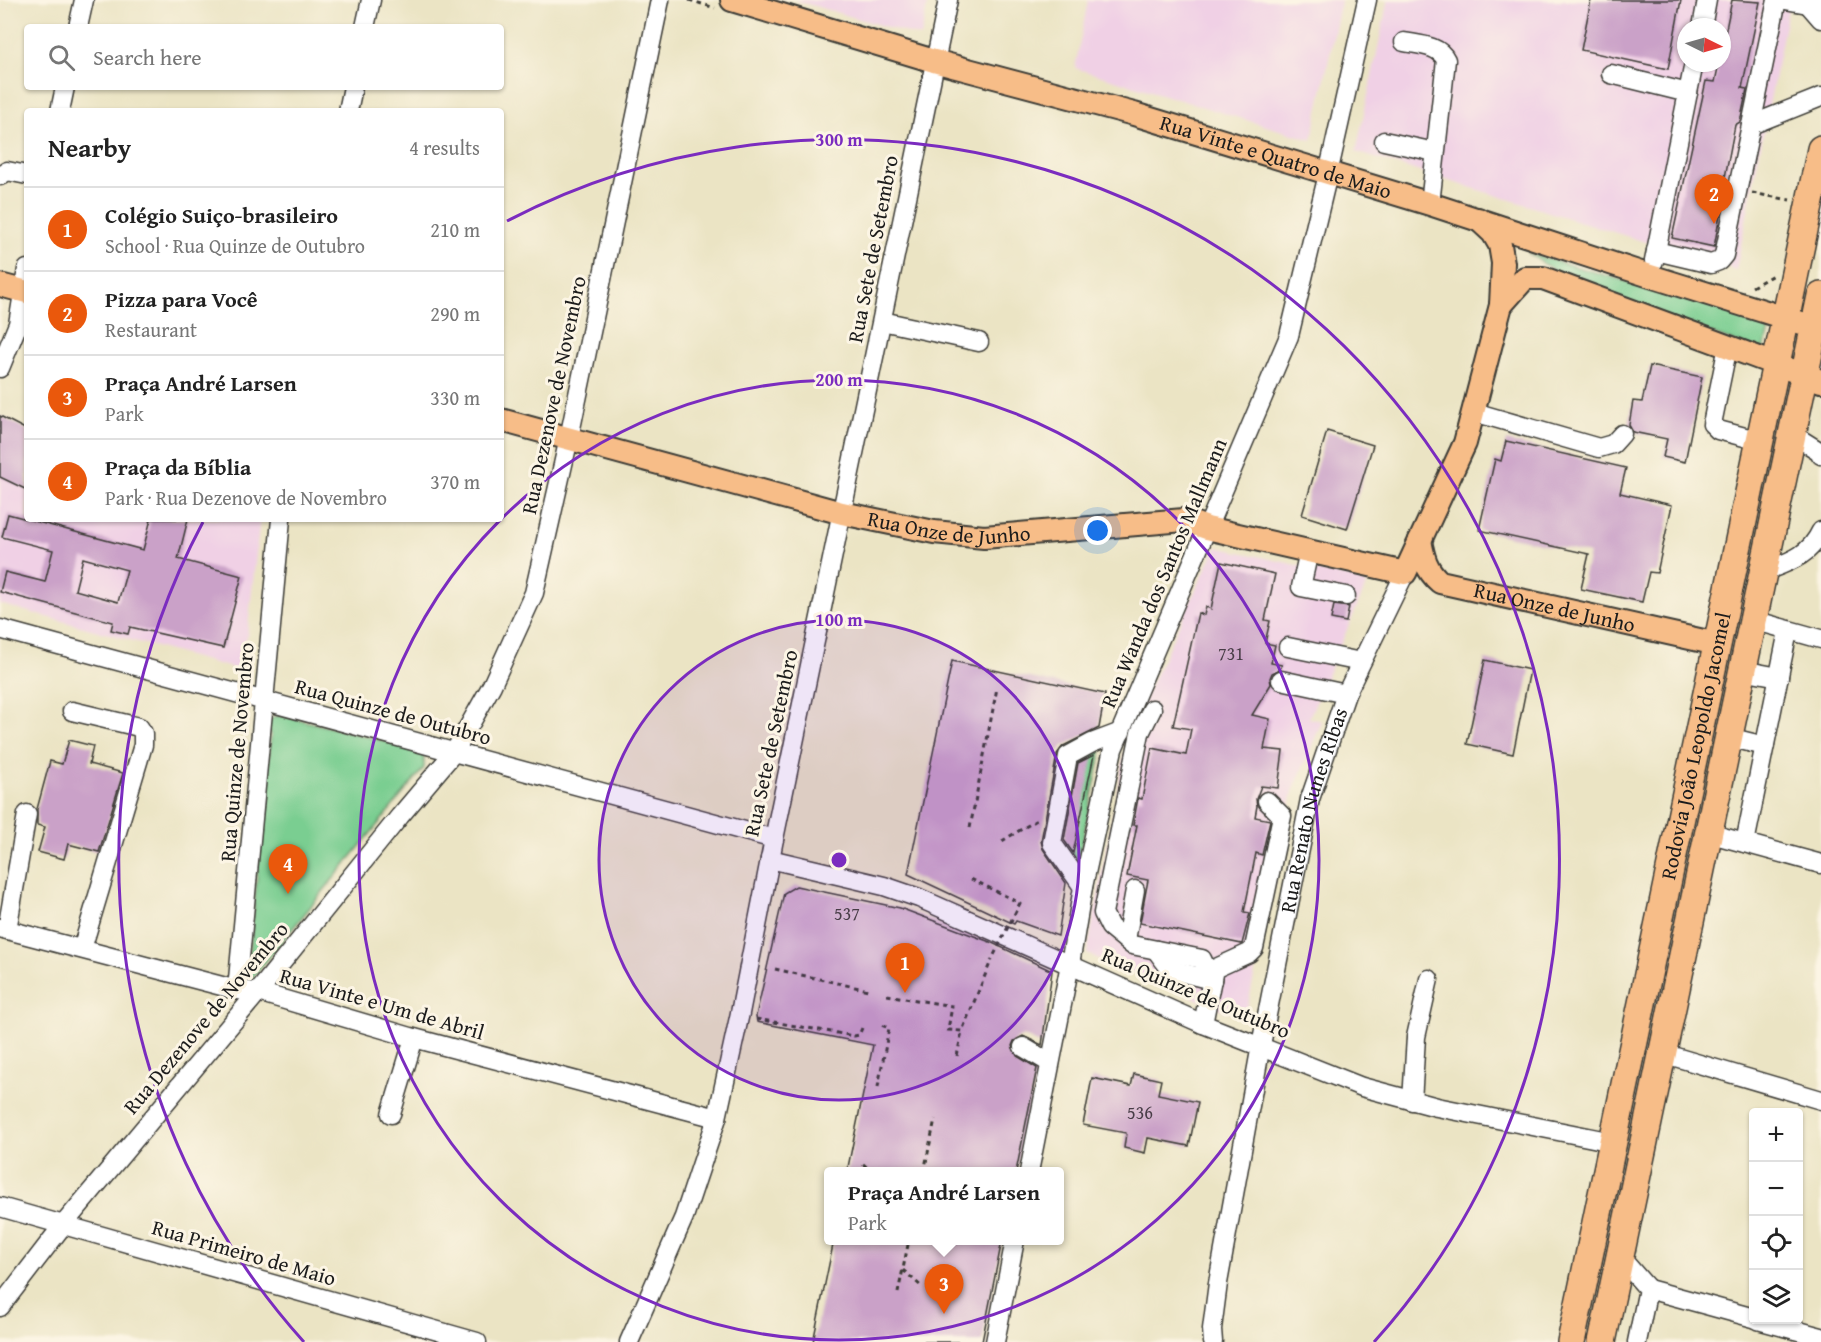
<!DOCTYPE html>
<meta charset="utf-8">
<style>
body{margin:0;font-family:"Gentium Book Plus",serif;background:#f2f2f2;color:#222}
.controls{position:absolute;right:18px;bottom:18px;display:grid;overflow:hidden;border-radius:6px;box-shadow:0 2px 4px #0004}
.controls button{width:54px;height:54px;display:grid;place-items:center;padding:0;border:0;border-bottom:2px solid #e0e0e0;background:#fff;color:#222;font:30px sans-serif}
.compass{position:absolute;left:1677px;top:18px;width:54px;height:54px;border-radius:50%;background:#fff;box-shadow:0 2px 4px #0004;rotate:95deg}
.you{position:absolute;left:1098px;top:531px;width:21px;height:21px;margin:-15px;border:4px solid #fff;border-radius:50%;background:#1a73e8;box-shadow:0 0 0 9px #1a73e833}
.badge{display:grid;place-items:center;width:39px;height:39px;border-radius:50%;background:#ea580c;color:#fff;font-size:20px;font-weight:700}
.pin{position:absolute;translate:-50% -50px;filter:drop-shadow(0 2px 3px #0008)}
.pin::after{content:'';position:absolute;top:32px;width:21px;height:18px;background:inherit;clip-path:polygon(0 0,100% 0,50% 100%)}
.popup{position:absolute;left:824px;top:1167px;width:240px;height:78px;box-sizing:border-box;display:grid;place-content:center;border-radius:6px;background:#fff;filter:drop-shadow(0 2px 4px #0005);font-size:20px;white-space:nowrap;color:#767676}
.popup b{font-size:22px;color:#222}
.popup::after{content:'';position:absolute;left:50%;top:100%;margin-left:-12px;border:12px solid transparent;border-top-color:#fff}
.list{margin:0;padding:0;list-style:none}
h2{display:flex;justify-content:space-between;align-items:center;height:78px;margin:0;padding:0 24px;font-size:26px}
h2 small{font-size:20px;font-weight:400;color:#767676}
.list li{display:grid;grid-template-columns:39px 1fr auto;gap:18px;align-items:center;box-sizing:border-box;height:84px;padding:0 24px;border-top:2px solid #e0e0e0}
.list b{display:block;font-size:22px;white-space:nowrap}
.list p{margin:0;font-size:20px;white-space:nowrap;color:#767676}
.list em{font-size:20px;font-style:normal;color:#767676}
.icon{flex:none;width:33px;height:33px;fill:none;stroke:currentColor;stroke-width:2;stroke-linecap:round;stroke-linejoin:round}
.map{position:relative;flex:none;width:1821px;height:1342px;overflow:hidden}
.search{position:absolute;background:#fff;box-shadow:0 2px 4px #0004;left:24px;top:24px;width:480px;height:66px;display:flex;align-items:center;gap:15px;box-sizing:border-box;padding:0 21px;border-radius:6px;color:#767676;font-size:22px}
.panel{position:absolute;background:#fff;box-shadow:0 2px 4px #0004;left:24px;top:108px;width:480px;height:414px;border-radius:6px}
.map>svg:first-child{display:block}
.built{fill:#f0d0e5;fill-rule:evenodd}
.green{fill:#7ace91;stroke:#4b7556;stroke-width:1.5}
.building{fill:#caa1c8;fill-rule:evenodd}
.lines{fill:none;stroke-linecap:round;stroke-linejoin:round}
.minor-casing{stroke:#3b3a35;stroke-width:21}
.major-casing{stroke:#3b3a35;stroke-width:26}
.highway-casing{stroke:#3b3a35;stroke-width:30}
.path{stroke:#3b3a35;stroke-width:3;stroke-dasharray:4.5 4.5;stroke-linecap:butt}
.minor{stroke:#fff;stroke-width:18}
.major{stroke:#f7bd88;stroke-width:22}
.highway{stroke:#f7bd88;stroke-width:27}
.path-bridge{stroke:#3b3a35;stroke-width:3;stroke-dasharray:4.5 4.5;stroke-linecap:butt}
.ring{fill:none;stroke:#7b2cbf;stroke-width:3}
.labels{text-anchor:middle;stroke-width:6;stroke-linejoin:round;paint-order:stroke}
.number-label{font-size:18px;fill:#483d47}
.street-label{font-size:21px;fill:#1c1c1c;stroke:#fcf5e5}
.centre{fill:#7b2cbf;stroke:#fcf5e5;stroke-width:3}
.ring-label{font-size:18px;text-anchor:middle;font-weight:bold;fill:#7b2cbf;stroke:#fcf5e5;stroke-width:6;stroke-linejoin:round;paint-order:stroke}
</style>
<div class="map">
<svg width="1821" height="1342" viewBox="0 0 1821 1342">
<rect width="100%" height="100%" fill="#fcf5e5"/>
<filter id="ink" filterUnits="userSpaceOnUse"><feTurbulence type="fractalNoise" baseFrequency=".0167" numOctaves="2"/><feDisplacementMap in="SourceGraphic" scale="12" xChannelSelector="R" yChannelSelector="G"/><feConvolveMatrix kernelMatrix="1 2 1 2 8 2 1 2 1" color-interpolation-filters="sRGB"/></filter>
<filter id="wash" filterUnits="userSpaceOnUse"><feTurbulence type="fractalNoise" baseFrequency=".008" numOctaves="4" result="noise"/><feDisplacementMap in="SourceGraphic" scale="24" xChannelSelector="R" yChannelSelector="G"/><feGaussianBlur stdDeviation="1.35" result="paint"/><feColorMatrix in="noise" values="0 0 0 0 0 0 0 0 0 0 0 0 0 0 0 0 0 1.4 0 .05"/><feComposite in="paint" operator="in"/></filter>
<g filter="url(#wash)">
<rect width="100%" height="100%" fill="#ebe4c4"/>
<g class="built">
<path d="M794,0h134l-7,37z"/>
<path d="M1088,0h253l-29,140 -237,-72z"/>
<path d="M1388,0h402l-54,270 -380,-118zM1686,27h36v36h-36z"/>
<path d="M0,416l27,14v89h233l-17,152 -243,-67z"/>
<path d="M1216,547l152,34 -59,137 13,3 -29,71 -48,227 -158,-65 41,-221z"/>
</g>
<g class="green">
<path d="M1528,253l243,70 -8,29 -187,-67z"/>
<path d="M275,716h10l132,33 7,6v13l-171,209 -6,2 -2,-1 4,-19 12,-124 -5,-5 6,-12 3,-31 -5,-5 1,-8 7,-4 3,-37 -4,-5 2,-7z"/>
<path d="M1103,744l-25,118 -14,-18 17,-81z"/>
</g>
<g id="blocks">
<g class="building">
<path d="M1591,0h90l-13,69 -87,-19z"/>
<path d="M1732,0l28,2 -18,86 5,1 -7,33 -5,3 -13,68 2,1 -10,53 -42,-9 34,-157 9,1 4,-19h3v-15z"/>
<path d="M1650,366l52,11 -17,85 -22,-5 4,-18 -34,-7 -4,-7 4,-24 9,1z"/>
<path d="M0,416l27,14v60l-27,-13z"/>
<path d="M1327,431l46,14 -26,84 -45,-14z"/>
<path d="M1506,441l120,27 -6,25 52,12 -15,68 -8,-1 -7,30 -61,-13 8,-35 -110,-24 16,-71 6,2z"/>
<path d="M8,514l135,36 8,-31h37l-10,40 64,17 -19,72 -93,-21 -2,7 -17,-4 2,-8 -113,-30 5,-20 40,10 8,-32 -51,-13zM83,558l44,12 -9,32 -43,-12z"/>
<path d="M1221,562l54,12 -10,46 5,1 -5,22 10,2 -4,18 11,2 -2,4 -8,4 -2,5 1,6 -19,31 18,4 -6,30 19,2 -5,37 -17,-2 -5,13 1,7 -2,11 15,3 -8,35 -6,-2 -12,59 6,1 -8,31 -102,-21 8,-43 -21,-4 10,-51h-4l5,-27 4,1 10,-51 34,7 5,-26 -18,-3 25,-113 6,2 2,-8 5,2z"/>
<path d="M1334,605l15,2 -3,15 -15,-3z"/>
<path d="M1485,660l45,10 -17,84 -46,-10z"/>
<path d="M952,661l153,33 -6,34 -36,18 -6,8 -16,87 2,8 23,34 -8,53 -42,-15 -2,3 -106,-50z"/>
<path d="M69,740l24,6 -4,18 34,9 -24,79 -31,-8 -4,15 -26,-7 7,-25 -8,-2v-16l13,-48 12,3z"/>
<path d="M1094,755l-21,98 -9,-13 14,-77z"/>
<path d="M796,886l104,22 90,34 62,29 -10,74 -19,-9 -9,5 -2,5 5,10 20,12 -21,104h-169l26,-127 -116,-23 -1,-6 28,-123z"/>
<path d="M1134,1074l27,6 -3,14 40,8 -9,44 -41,-8 -3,15 -21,-5 2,-15 -43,-8 9,-47 39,8z"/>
<path d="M834,1240h168l-20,102h-169z"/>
</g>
</g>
</g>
<g filter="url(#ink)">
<use href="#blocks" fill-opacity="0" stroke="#3b3a35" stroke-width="1.5"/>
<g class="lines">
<defs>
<g id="minor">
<path d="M1785,0l23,4 10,-4"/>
<path d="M1808,4l13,15"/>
<path d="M78,27l6,-27"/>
<path d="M365,27l6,-27"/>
<path d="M1702,27l5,-27"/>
<path d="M1404,42c15,3 35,3 42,18l-16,144"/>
<path d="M1611,74l77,19"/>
<path d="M60,111l5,-24"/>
<path d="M348,111l5,-24"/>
<path d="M1751,125l70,-28"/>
<path d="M1384,141l51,11"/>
<path d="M0,176l7,-5 20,4"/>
<path d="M1656,251l55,13 8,-3 5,-6 53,-255"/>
<path d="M1654,261l40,-198"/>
<path d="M882,321l97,21"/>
<path d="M1728,346l-16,78 6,6 42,11"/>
<path d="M0,368l18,-44 9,-55"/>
<path d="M1474,412l125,36 14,-4 9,-10"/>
<path d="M1792,434l27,17 2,4"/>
<path d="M1309,551l-8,36 45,9"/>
<path d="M1763,572c25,-10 46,-15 58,-41"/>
<path d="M1753,620l68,19"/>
<path d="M0,629l774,210"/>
<path d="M1288,647l73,15"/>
<path d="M1742,670l37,7"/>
<path d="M1281,680l65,14"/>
<path d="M1152,709l-12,24 -37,180 7,14 22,18 70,14 10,21"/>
<path d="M72,711l67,16 4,6v12l-61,204"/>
<path d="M1728,737l37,9"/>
<path d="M1708,833l113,31"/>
<path d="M1745,843l43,-212"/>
<path d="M770,859l114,27 35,12 284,126 159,63 75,20 176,35"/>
<path d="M1083,887l-31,-44 16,-87 24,-13 29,-11"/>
<path d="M0,928l237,62 21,2 156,46 303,80"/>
<path d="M7,930l20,-116"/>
<path d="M1126,940l9,-50"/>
<path d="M1156,950l15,20 41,10"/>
<path d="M237,990l44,-471"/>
<path d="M1203,1024l11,-55 35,-16 5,-5 28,-132 -15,-15"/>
<path d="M1023,1047l27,16"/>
<path d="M1662,1053l159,47"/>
<path d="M1412,1101l4,-64 13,-58"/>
<path d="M391,1114l23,-76"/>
<path d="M1029,1172l41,-208 13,-77 30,-138 176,-413 39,-162 39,-174"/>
<path d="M0,1207l477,135"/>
<path d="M1620,1257l28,32 -11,53"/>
<path d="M1648,1289l106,29"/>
<path d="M0,1307l63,-82 195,-233 142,-176 55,-65 37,-66 42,-92 35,-155 91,-438"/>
<path d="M1758,1320l63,17"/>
<path d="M629,1342l55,-125 33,-99 23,-105 34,-174 174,-839"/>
<path d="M995,1342l20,-102"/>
<path id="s1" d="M1213,1342l-1,-13 6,-46 43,-238 49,-246 36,-105 59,-121"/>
</g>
<g id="major">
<path id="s2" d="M732,0l202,61 200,53 296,90 220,72 171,53"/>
<path d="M0,285l27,7"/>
<path d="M1501,305l24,-27h18l278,103"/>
<path id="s3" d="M501,420l341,93 92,19 50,5 200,-17 23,8 198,45 60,-130 36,-138 2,-42 -3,-18 -7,-12 -15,-14"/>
<path id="s4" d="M1420,540c3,17 6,30 20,42l277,62"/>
</g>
<g id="highway">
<path id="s5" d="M1571,1342l250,-1193"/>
<path d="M1602,1342l219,-1046"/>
</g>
</defs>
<use href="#minor" class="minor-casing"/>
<use href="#major" class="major-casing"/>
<use href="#highway" class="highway-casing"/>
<g class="path">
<path d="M689,0l26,8"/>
<path d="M1752,193l38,7"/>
<path d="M1752,287l21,-12"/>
<path d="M970,828l27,-140"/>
<path d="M1002,841l38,-23"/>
<path d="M775,969l93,21"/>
<path d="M887,995l65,11 -4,24 14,1 29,-70"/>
<path d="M756,1019l98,17 5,-1 3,-7"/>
<path d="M957,1056l5,-25"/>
<path d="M878,1087l11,-59 -8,-3"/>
<path d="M863,1164l7,6 9,2"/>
<path d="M924,1172l11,-53"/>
<path d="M903,1270l19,17"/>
<path d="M898,1293l11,-53"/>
</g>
<use href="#minor" class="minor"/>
<use href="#major" class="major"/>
<use href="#highway" class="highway"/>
<path class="path-bridge" d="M971,879l49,24 -29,58"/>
</g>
</g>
<circle cx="839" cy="860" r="240" fill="#7b2cbf" fill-opacity=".12"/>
<g class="ring">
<circle cx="839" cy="860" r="240"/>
<circle cx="839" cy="860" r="480"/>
<path d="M304 1342A720 720 0 0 1 203 522M507 221A720 720 0 0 1 1374 1342"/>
</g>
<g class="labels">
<g class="number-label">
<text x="1231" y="660">731</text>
<text x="847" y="920">537</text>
<text x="1140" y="1119">536</text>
</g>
<g class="street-label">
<text dy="7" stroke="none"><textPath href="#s2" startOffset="566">Rua Vinte e Quatro de Maio</textPath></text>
<text transform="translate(873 249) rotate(-79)" y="7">Rua Sete de Setembro</text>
<text transform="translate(554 395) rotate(-78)" y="7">Rua Dezenove de Novembro</text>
<text dy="7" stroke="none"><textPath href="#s3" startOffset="462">Rua Onze de Junho</textPath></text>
<text transform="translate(1164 573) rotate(-67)" y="7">Rua Wanda dos Santos Mallmann</text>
<text dy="7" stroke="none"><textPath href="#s4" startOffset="165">Rua Onze de Junho</textPath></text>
<text transform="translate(393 712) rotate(15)" y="7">Rua Quinze de Outubro</text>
<text transform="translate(771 743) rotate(-78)" y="7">Rua Sete de Setembro</text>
<text dy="7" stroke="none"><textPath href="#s5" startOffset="609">Rodovia João Leopoldo Jacomel</textPath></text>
<text transform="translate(237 752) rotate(-85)" y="7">Rua Quinze de Novembro</text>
<text dy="7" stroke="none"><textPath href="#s1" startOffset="542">Rua Renato Nunes Ribas</textPath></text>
<text transform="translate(1196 993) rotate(23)" y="7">Rua Quinze de Outubro</text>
<text transform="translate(382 1004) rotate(16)" y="7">Rua Vinte e Um de Abril</text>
<text transform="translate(206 1018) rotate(-50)" y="7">Rua Dezenove de Novembro</text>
<text transform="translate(244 1253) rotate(16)" y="7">Rua Primeiro de Maio</text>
</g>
</g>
<circle cx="839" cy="860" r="9" class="centre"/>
<g class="ring-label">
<text x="839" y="146">300 m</text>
<text x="839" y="386">200 m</text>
<text x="839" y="626">100 m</text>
</g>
</svg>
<div class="controls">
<button>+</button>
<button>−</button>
<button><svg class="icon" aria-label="locate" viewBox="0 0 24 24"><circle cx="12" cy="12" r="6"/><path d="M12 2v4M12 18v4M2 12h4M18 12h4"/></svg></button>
<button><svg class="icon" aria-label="layers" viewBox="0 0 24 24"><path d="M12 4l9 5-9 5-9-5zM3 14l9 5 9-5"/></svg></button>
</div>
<svg class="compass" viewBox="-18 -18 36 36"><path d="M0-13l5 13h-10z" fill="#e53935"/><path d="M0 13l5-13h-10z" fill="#767676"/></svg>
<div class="you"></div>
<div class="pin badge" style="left:905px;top:993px">1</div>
<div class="pin badge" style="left:1714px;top:224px">2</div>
<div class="pin badge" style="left:944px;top:1314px">3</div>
<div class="popup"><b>Praça André Larsen</b>Park</div>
<div class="pin badge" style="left:288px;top:894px">4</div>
<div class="search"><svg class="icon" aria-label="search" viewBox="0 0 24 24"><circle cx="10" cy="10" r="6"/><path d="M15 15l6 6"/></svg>Search here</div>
<section class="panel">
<h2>Nearby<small>4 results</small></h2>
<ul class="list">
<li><span class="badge">1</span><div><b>Colégio Suiço-brasileiro</b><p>School · Rua Quinze de Outubro</p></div><em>210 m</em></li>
<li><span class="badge">2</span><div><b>Pizza para Você</b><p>Restaurant</p></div><em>290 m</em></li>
<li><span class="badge">3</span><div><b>Praça André Larsen</b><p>Park</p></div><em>330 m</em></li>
<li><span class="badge">4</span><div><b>Praça da Bíblia</b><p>Park · Rua Dezenove de Novembro</p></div><em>370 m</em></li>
</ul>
</section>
</div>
